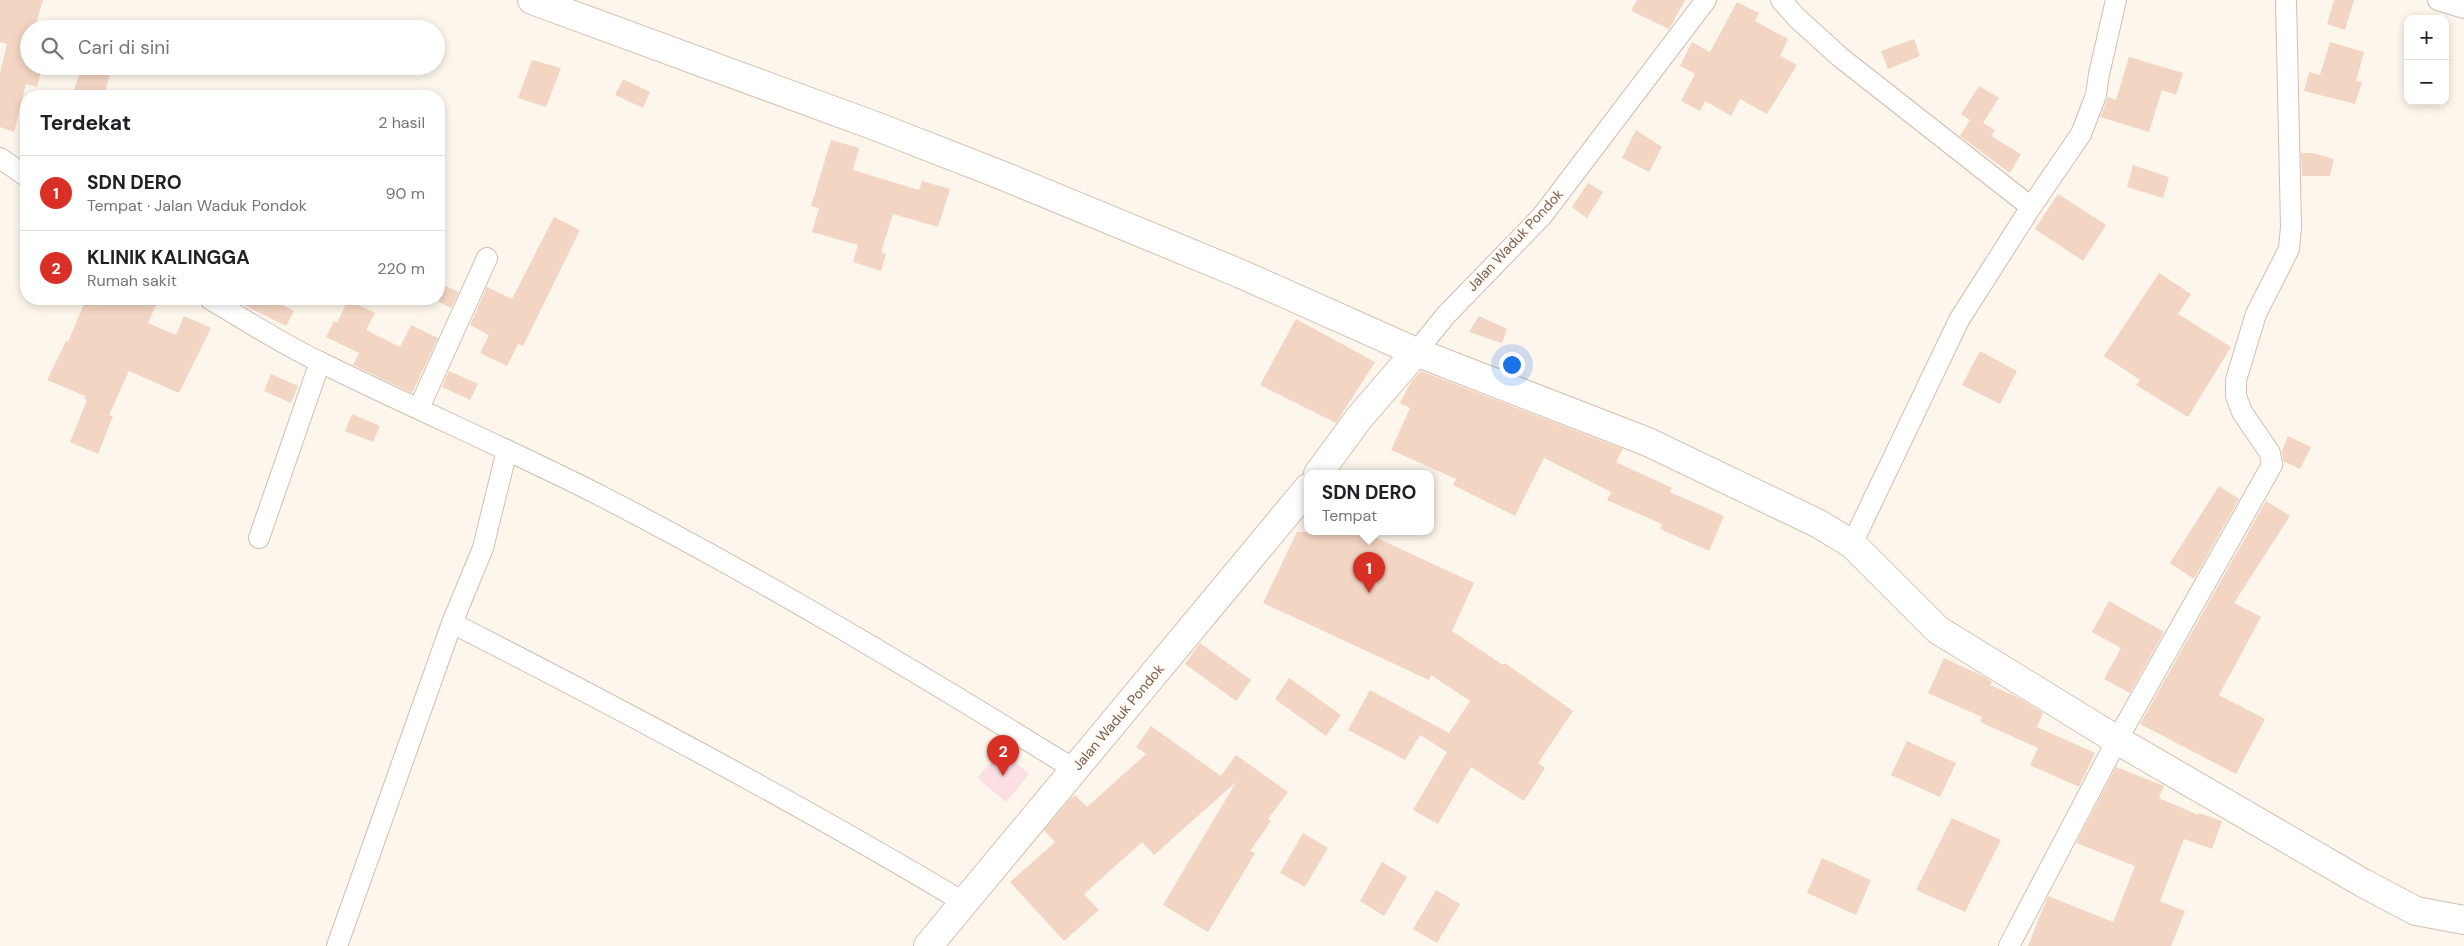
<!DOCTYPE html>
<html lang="id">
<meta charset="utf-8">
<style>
body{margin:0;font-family:"DM Sans",sans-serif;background:#f6f6f6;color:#202124}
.controls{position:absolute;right:15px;top:15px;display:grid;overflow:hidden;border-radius:10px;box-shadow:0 2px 8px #0003}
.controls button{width:45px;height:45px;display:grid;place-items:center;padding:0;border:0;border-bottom:1px solid #e0e0e0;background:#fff;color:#202124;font:25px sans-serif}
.you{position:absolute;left:1511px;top:364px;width:18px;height:18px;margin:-12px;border:4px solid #fff;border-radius:50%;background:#1a73e8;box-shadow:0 0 0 8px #1a73e833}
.badge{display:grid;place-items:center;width:32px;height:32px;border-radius:50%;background:#d93025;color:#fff;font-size:16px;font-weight:700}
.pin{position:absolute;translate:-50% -41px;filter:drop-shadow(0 1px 2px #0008)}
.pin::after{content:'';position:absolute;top:26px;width:18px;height:15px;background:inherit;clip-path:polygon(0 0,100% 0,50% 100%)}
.popup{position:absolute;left:1304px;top:470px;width:130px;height:65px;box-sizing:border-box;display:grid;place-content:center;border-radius:10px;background:#fff;filter:drop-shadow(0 1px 4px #0005);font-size:16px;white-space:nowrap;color:#757577}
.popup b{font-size:19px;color:#202124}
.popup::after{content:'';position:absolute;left:50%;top:100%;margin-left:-10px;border:10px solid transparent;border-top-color:#fff}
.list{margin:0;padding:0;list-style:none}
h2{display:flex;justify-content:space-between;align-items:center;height:65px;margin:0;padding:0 20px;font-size:21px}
h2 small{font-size:16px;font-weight:400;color:#757577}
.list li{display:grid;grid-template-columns:32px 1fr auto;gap:15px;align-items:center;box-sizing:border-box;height:75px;padding:0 20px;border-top:1px solid #e0e0e0}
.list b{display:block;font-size:19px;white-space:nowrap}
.list p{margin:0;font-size:16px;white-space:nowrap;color:#757577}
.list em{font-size:16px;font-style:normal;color:#757577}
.icon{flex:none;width:28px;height:28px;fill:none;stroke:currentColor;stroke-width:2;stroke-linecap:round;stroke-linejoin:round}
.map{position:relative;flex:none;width:2464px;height:946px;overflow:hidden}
.search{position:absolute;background:#fff;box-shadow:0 2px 8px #0003;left:20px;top:20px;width:425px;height:55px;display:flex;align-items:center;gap:12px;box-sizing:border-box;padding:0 18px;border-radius:28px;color:#757577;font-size:19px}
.panel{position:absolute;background:#fff;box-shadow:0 2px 8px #0003;left:20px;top:90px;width:425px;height:215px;border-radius:20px}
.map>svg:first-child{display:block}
.medical{fill:#fbdfe3}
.building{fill:#f3d5c3}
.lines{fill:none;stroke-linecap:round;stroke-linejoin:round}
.street-casing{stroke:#d1beb0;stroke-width:22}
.secondary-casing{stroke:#d6c0b0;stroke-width:30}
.street{stroke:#fff;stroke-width:20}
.secondary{stroke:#fff;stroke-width:28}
.labels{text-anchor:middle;stroke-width:5;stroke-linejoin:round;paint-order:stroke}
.street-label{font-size:14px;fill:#7a5c4d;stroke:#fffaf3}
</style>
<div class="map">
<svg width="2464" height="946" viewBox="0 0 2464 946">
<rect width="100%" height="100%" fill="#fdf6ec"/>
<path class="medical" d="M1002,750l27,24 -23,28 -29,-24z"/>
<g class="building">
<path d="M0,0h43l-9,29h-5v37h13l-5,21 -11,-3 -12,48 -14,-5v-54l7,-29 -7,-2z"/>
<path d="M1637,0h48l-16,29 -38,-18z"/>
<path d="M2334,0h20l-9,30 -18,-6z"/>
<path d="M1737,2l22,11 -4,8 33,18 -8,17 17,9 -30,49 -27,-15 -9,17 -26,-15 -5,10 -19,-10 14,-27 -15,-8 12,-24 18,10z"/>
<path d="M1914,39l6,17 -32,13 -7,-18z"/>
<path d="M2330,42l34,10 -8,29 6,1 -7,22 -51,-13 5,-19 11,3z"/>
<path d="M2129,57l54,16 -7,22 -14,-5 -13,42 -49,-15 8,-20 8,3z"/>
<path d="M532,60l29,8 -15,39 -28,-9z"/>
<path d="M82,66h30l-8,30h-32z"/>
<path d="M623,79l27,13 -7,16 -28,-13z"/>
<path d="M1979,86l20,12 -16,25 12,7 -4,6 30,18 -11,19 -50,-37 10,-16 -9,-6z"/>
<path d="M1636,130l26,17 -13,25 -27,-14z"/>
<path d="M831,140l28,8 -6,22 66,20 3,-9 28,8 -12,38 -45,-13 -12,38 5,2 -5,17 -28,-9 5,-17 -46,-13 7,-24 -8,-2z"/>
<path d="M2301,153h11l22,6 -4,17h-28z"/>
<path d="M2133,165l36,12 -6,21 -36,-11z"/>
<path d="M1588,183l15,9 -16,26 -15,-11z"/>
<path d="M2058,194l48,31 -23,36 -48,-32z"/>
<path d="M554,217l26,13 -57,116 -5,-2 -11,22 -27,-13 9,-18 -19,-10 17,-38 25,12z"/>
<path d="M2159,273l32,21 -13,20 53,33 -43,70 -52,-32 4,-5 -36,-24z"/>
<path d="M439,283l20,9 -8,16 -12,-6z"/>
<path d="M86,299h56l14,6 -8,18 28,12 8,-19 27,12 -32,65 -50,-22 -20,44 4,1 -15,38 -28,-12 17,-42 -3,-1 1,-3 -38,-16 19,-39 2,1z"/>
<path d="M232,299h38l24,12 -8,15z"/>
<path d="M348,300l27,13 -9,17 34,17 11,-22 27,13 -26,55 -59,-28 6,-12 -33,-16 8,-16 3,2z"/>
<path d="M1479,316l28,13 -5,14 -33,-11z"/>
<path d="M1296,319l79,43 -39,61 -76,-38z"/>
<path d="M1980,351l37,20 -17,33 -38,-19z"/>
<path d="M449,371l29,13 -8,16 -28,-13z"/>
<path d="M1421,371l202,78 -7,13 56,26 -2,4 54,24 -15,35 -49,-22 2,-5 -55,-24 4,-8 -67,-34 -29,58 -62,-31 3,-6 -65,-29 19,-42 -10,-5 11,-21z"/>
<path d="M271,374l27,12 -7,17 -27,-12z"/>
<path d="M352,414l28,12 -7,16 -28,-11z"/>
<path d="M2288,436l23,11 -11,22 -17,-8 -1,-10z"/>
<path d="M2219,486l20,13 -45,80 -24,-16z"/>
<path d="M2266,501l24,15 -56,87 27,14 -42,78 46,24 -29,55 -96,-50z"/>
<path d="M1297,532h67l110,51 -22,48 51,34 2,-2 68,48 -35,52 7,5 -21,33 -53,-34 -33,57 -25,-14 34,-58 -27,-17 -15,25 -57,-30 22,-40 79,43 21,-32 -39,-26 -2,5 -166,-77z"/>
<path d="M2109,601l55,31 -34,61 -26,-14 17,-31 -29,-16z"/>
<path d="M1200,643l51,37 -15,21 -51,-37z"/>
<path d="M1944,658l41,19 7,5 -2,3 27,12 26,16 -6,14 58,26 -16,34 -49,-22 8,-17 -58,-26 2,-5 -54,-24z"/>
<path d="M1289,678l52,37 -15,21 -51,-37z"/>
<path d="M1151,726l70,50 15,-21 52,37 -20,27 3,2 -21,30 5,2 -47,79 -45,-27 73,-123 -82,73 -12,-13 -58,52 15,16 -35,31 -54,-59 45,-40 -11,-12 26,-31 5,-4 12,12 59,-53 -10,-7z"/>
<path d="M1907,741l49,22 -16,34 -49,-22z"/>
<path d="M2116,767l48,19 -5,12 39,17 1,-2 23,8 -10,28 -28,-10 -24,62 25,10 -14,35h-143l20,-50 65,26 22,-56 -59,-23z"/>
<path d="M1952,818l49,22 -36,72 -49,-22z"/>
<path d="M1303,833l25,15 -23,39 -25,-14z"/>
<path d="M1822,858l49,22 -15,35 -49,-22z"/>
<path d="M1382,862l25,15 -23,39 -24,-15z"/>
<path d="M1436,890l24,14 -23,39 -24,-14z"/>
</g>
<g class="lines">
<defs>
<g id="street">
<path d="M1781,0l16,18 43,39 191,150"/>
<path d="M2438,0l26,8"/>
<path d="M0,158l26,18"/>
<path d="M210,299c36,22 74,46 112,64 93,46 189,87 281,134 161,83 317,177 471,272"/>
<path d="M1416,352l30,-37 96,-99 164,-216"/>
<path d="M419,408l68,-150"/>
<path d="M259,538l61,-176"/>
<path d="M1852,544l107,-224 72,-113 50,-73 15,-39 3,-21 17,-74"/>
<path d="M452,623c173,88 346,180 513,280"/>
<path d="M337,946l115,-323 31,-75 24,-98"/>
<path d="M2009,946l108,-206 155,-275 -2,-12 -28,-41 -6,-16v-16l20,-66 33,-65 2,-22 -5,-227"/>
</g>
<g id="secondary">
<path d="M532,0l346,127 123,48 240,99 175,78 232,90 171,82 33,20 86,86 179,110 246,143 53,28 48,9"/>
<path d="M1318,474l41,-56 57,-66"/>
<path d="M928,946l380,-458"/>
</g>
</defs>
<use href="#street" class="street-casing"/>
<use href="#secondary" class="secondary-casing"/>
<use href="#street" class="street"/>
<use href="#secondary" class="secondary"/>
</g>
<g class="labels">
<g class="street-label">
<text transform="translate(1515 240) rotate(-47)" y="5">Jalan Waduk Pondok</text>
<text transform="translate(1118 717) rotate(-50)" y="5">Jalan Waduk Pondok</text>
</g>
</g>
</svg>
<div class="controls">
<button>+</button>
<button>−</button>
</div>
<div class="you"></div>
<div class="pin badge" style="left:1369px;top:593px">1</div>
<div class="popup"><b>SDN DERO</b>Tempat</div>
<div class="pin badge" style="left:1003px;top:776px">2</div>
<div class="search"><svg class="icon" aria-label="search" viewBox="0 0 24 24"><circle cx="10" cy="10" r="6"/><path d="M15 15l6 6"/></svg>Cari di sini</div>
<section class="panel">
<h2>Terdekat<small>2 hasil</small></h2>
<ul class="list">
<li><span class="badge">1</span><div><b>SDN DERO</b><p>Tempat · Jalan Waduk Pondok</p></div><em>90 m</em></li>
<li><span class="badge">2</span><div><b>KLINIK KALINGGA</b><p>Rumah sakit</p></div><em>220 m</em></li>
</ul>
</section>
</div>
